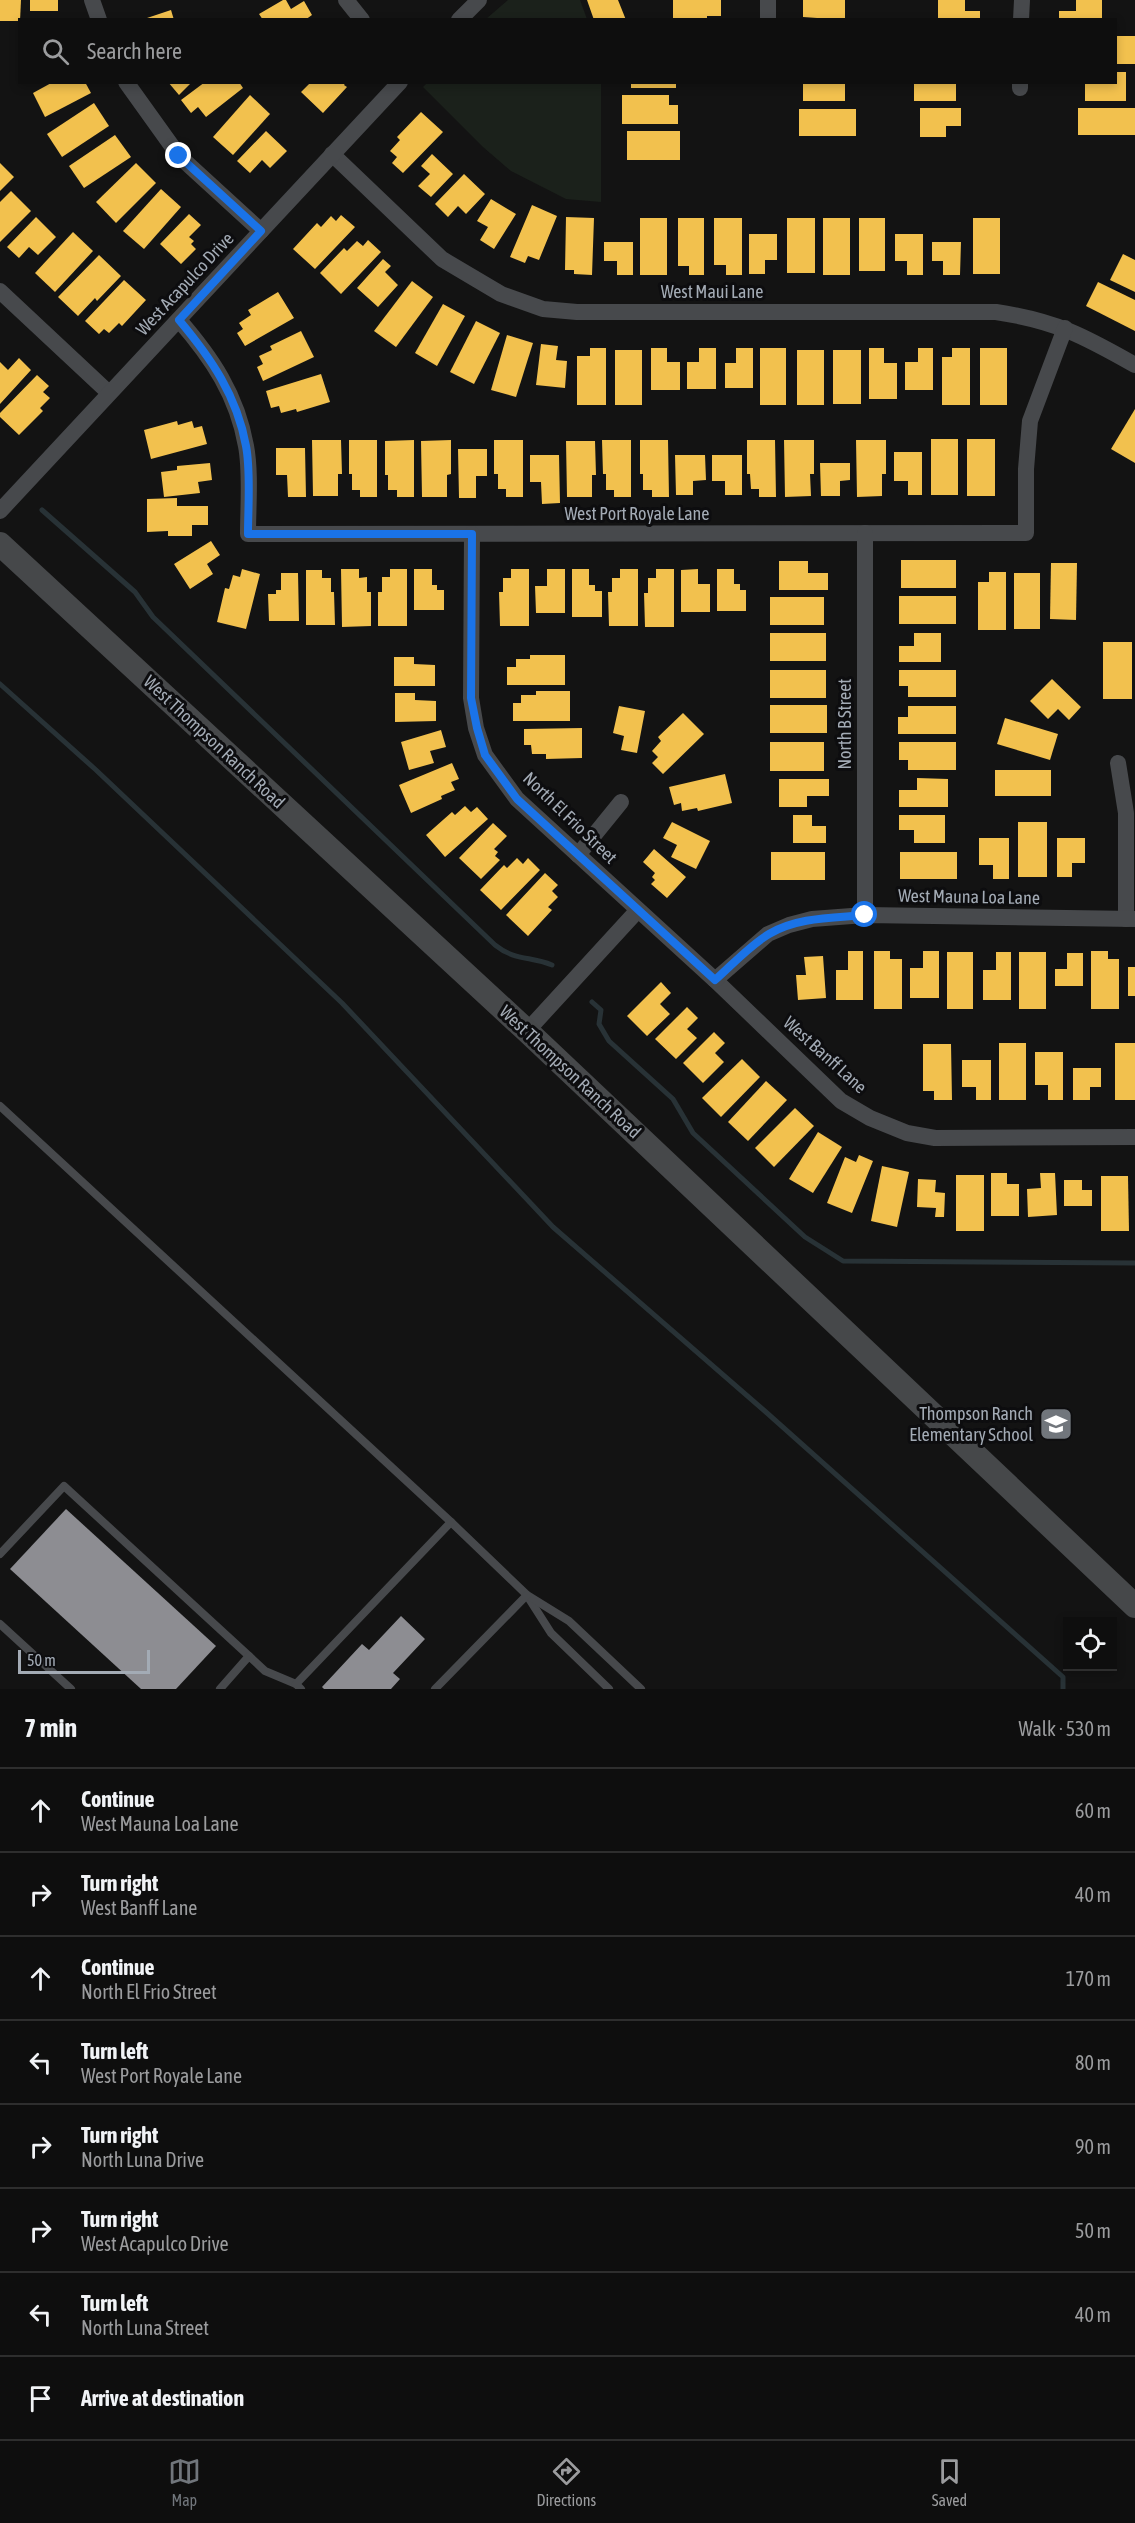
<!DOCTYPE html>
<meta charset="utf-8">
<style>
body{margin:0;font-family:"Asap Condensed",sans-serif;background:#1c1c1c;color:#f1f3f6}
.controls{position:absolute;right:18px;bottom:18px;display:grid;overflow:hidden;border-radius:0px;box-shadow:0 3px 9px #0003}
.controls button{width:54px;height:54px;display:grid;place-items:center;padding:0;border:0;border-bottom:2px solid #2e2e2e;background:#0e0e0e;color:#f1f3f6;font:30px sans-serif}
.scale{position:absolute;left:18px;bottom:15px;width:132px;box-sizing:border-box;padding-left:6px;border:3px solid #a3abb5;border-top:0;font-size:16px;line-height:21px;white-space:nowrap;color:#a3abb5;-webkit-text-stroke:4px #0d0d0f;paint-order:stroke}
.stop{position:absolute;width:18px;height:18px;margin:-14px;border:4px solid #1a73e8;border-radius:50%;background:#fff}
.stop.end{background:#1a73e8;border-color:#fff;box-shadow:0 2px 6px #0008}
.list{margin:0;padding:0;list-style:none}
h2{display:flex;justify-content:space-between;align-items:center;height:78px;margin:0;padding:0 24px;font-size:26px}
h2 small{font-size:20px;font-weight:400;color:#9b9c9e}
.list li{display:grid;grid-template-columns:39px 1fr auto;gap:18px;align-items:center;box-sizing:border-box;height:84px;padding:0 24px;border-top:2px solid #2e2e2e}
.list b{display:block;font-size:22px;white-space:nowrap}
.list p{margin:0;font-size:20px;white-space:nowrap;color:#9b9c9e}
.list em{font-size:20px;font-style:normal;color:#9b9c9e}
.icon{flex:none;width:33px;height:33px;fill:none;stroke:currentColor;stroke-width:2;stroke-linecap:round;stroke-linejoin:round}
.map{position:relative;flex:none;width:1135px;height:1689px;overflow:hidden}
.search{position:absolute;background:#0e0e0e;box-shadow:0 3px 9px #0003;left:18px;right:18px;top:18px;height:66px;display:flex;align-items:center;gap:15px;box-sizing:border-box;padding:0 21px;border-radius:0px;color:#9b9c9e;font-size:22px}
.sheet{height:750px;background:#0e0e0e}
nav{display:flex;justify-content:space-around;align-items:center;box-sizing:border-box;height:84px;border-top:2px solid #2e2e2e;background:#0e0e0e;font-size:16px;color:#9b9c9e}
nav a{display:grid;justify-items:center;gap:3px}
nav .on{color:#71767c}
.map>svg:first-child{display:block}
.green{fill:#1b211b}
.homes{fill:#f2c14e}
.industry{fill:#8d8d92}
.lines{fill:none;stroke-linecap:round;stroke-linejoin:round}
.stream{stroke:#283236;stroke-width:5}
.lane{stroke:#47494c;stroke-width:8}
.street{stroke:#47494c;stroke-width:16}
.secondary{stroke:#46484a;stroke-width:24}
.route{stroke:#1a73e8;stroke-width:8}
.labels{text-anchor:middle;stroke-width:6;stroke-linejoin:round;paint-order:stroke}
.street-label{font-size:18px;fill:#a3abb5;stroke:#0d0d0f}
.poi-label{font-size:18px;fill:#a3abb5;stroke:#0d0d0f;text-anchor:end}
</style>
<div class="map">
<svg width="1135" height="1689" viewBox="0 0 1135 1689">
<rect width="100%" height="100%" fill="#131313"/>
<g class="green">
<path d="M508,0h72l7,19h-101z"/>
<path d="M427,83h174v119l-35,-3 -55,-28 -28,-24 -60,-60z"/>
</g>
<g class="homes">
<path d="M0,0h21l-1,21h-20z"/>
<rect x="30" y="0" width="28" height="11"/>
<path d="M283,0h3l5,9 13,-8 8,14 -7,5h-42l-4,-6z"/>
<path d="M587,0h31l8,20h-32z"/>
<path d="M673,0h48v16h-14v4h-34z"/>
<path d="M803,0h42v20l-42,-3z"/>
<path d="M938,0h27v11h15v9h-42z"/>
<path d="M1076,0h26v20h-43v-9h17z"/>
<path d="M171,10l3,10h-30v-1z"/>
<rect x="1116" y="36" width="19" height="28"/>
<path d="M1116,72h10v29h-41v-17l31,-2z"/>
<path d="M53,82h32l6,11 -46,24 -12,-24z"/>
<path d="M168,82h24l-13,13z"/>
<path d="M205,82h34l4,6 -37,29 -8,-10 -7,6 -10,-13z"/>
<path d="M311,82h35l-2,3 3,2 -24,26 -22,-21z"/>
<rect x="631" y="82" width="45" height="6"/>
<path d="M819,82h26v19h-42v-17z"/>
<path d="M914,82l42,2v17h-42z"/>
<path d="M250,95l20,19 -37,41 -20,-18z"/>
<path d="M622,95h47v10h9v19h-56z"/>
<path d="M94,103l15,23 -47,31 -15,-23z"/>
<path d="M920,108h41v18h-15v11h-26z"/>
<rect x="1078" y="108" width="57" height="27"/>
<rect x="799" y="109" width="57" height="27"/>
<path d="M421,112l22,20 -40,41 -11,-10 5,-6 -7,-6 10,-11 -3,-3z"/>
<path d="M266,131l21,20 -17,17 -8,-8 -12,13 -13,-12z"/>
<rect x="627" y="131" width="53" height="29"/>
<path d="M115,135l16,22 -47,31 -15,-22z"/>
<path d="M432,154l21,20 -22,23 -13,-11 12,-12 -9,-8z"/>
<path d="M0,163l14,14 -14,14z"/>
<path d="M136,163l20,20 -40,40 -20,-21z"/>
<path d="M464,174l21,20 -19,20 -8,-8 -10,11 -13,-13z"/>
<path d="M161,189l20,18 -37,42 -21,-18z"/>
<path d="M11,191l20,20 -31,31v-40z"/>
<path d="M491,199l25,15 -22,35 -14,-9 8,-13 -11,-6z"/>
<path d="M532,205l25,11 -18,44 -11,-4 -3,7 -15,-6z"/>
<path d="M189,214l12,11 -12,12 5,4 -3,3 5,5 -15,15 -21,-20z"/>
<path d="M341,215l14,12 -40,42 -22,-20 24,-26 4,4 10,-11 5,5z"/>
<path d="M36,217l20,20 -18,18 -9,-8 -10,11 -12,-11z"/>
<path d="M566,217l28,1 -2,57 -18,-1v-4h-9z"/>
<rect x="640" y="218" width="27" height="57"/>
<path d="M678,218h26v57h-15v-9h-11z"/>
<path d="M714,218h28v57h-16v-10h-12z"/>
<rect x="787" y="218" width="28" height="55"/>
<rect x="823" y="218" width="27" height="57"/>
<rect x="859" y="218" width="26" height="53"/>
<rect x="973" y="218" width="27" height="56"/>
<path d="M73,232l20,19 -38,41 -20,-19z"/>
<path d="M749,234h28v26h-12v14h-16z"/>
<path d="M895,234h28v41h-16v-14h-12z"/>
<path d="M368,240l13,12 -40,42 -21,-21 24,-25 3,3 10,-10 6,5z"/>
<path d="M604,242h29v33h-16v-14h-13z"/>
<path d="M932,242h29l-1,33h-17v-14h-11z"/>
<path d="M1123,254l12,6v32l-25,-12z"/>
<path d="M99,255l22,21 -24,25 -2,-3 -17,18 -20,-19z"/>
<path d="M383,259l8,7 -6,6 13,13 -20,22 -21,-19z"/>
<path d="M124,280l22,20 -24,26 -3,-3 -10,10 -5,-4 -5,5 -14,-13z"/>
<path d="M412,281l21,16 -37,50 -22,-16z"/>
<path d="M1098,282l37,18v31l-49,-25z"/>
<path d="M278,292l16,26 -49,28 -8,-13 6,-4 -4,-6 12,-8 -3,-5z"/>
<path d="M443,304l22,12 -28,50 -22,-13z"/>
<path d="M476,321l24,12 -26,51 -24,-12z"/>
<path d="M301,331l13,26 -51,24 -6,-14 6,-3 -4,-8 13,-6 -2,-4z"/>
<path d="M507,335l26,8 -17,54 -25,-7z"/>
<path d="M541,344l17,2 -2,14 11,1 -2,27 -29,-3z"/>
<path d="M590,348h16v57h-29v-49h13z"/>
<path d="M651,348h16v14h13v28h-29z"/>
<path d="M699,348h17v41h-29v-27h12z"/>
<path d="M736,348h17v40h-28v-25h11z"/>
<rect x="760" y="348" width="26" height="57"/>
<path d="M869,348h15v15h13v36h-28z"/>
<path d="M918,348h15v42h-28v-28h13z"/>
<path d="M952,348h18v57h-28v-48h10z"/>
<rect x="980" y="348" width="27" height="57"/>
<rect x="615" y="350" width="27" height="55"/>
<rect x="797" y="350" width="27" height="55"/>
<rect x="833" y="350" width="28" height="54"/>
<path d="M19,358l12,12 -31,34v-42l8,8z"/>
<path d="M321,374l9,28 -33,10 -1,-3 -15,4 -2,-7 -8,2 -5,-17z"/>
<path d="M37,375l12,11 -6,6 7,6 -10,10 3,3 -24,24 -19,-18v-4z"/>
<path d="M1135,409v54l-24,-14z"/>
<path d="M177,421l1,4 14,-4 2,7 8,-2 5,18 -56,15 -7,-29z"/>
<rect x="931" y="439" width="27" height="56"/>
<rect x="967" y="439" width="28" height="57"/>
<path d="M312,440h29l1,34h-4v22h-25z"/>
<path d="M349,440h28v57h-17v-7h-8v-16h-3z"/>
<path d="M414,440v57h-17v-7h-9v-15h-3v-34z"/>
<path d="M451,440v34l-4,1v22h-25l-1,-56z"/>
<path d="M494,440h29v57h-17v-8h-8v-15h-4z"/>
<path d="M602,440h29v57h-17v-7h-8v-16h-3z"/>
<path d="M640,440h28l1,57h-17v-7h-9v-16h-3z"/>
<path d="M747,440h28l1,57h-17v-8h-8l-1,-15h-3z"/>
<path d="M784,440h30v34h-4l1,22 -26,1z"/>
<path d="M856,440h30v34h-4v22l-25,1z"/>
<path d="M566,441h29l1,34h-4v22h-25z"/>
<path d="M276,448h29l1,49h-18l-1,-22h-11z"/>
<path d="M458,449h29v27h-11v22h-17z"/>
<path d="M894,452h28v43h-14v-14h-14z"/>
<path d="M530,455h29l1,48 -18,1 -1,-22h-11z"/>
<path d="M675,455h30l1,25 -13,1v14h-17z"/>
<path d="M712,455h30v40h-17v-14h-13z"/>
<path d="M210,463l2,17 -14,2 2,11 -36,4 -3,-25 16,-2v-4z"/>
<path d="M820,463h30v17l-10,1v15h-19z"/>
<path d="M177,498v8h31v19h-16v11h-24v-5l-21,1v-33z"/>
<path d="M211,541l9,14 -13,9 6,10 -23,15 -16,-25z"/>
<rect x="901" y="560" width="55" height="28"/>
<path d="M779,561h29v12h20v17h-49z"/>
<path d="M1051,563h26l-1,57 -26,-1z"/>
<path d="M242,569l18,5 -14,55 -29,-7 8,-34 4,1 4,-14 7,2z"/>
<path d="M341,569h18v9l8,-1v15h4v34l-29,1z"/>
<path d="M390,569h17v57h-29v-34h4v-15h8z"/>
<path d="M414,569h18v16h5v5h7v20h-30z"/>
<path d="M511,569h18v57h-29l-1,-34h4v-14h8z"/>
<path d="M547,569h18v44h-29l-1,-27h12z"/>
<path d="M572,569h17v16h6v6h7v26h-30z"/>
<path d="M620,569h18v57h-29l-1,-34h4v-14h8z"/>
<path d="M656,569h18v58h-29l-1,-34h4v-15h8z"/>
<path d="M698,569v15h12v28h-29v-42z"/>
<path d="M717,569h17v15h6v6h6v21h-29z"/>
<path d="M306,570h16v8h9v14h3l1,33h-29z"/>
<path d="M989,572h17v58h-28v-48h11z"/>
<path d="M281,573h17l1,48h-30l-1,-27h8v-4h5z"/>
<rect x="1014" y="573" width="26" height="56"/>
<rect x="899" y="596" width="57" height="28"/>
<rect x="770" y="597" width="54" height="28"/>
<rect x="770" y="633" width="56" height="28"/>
<path d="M914,633h27v29h-42v-16h15z"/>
<rect x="1103" y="642" width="29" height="57"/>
<path d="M530,655h35v30h-58v-18h9v-8h14z"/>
<path d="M394,657h20v7l21,1v21h-41z"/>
<rect x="770" y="670" width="56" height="28"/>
<path d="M899,670h57v27h-48v-11h-9z"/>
<path d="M1052,679l29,28 -12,13 -11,-11 -10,10 -18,-18z"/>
<path d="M536,691h34v30h-57v-18h8v-8h15z"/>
<path d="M395,693h20v7l21,1v20l-41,1z"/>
<rect x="770" y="705" width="57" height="28"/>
<path d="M619,706l26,5 -8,42 -16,-3 3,-14 -11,-3z"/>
<path d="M908,706h48v28h-58v-17h10z"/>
<path d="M683,713l21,21 -41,40 -11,-11 6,-6 -6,-6 9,-10 -3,-4z"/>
<path d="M1005,718l53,16 -8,26 -53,-16z"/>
<path d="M582,728v30l-36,1v-5h-14l-1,-9h-7v-16z"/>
<path d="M441,730l5,17 -16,4 4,12 -25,7 -8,-28z"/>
<rect x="770" y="742" width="54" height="29"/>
<path d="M899,742h57v28h-48v-10h-9z"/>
<path d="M452,763l7,16 -8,3 4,8 -14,6 1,3 -31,14 -12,-28z"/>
<rect x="995" y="770" width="56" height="26"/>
<path d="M725,774l7,29 -34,8 -1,-3 -15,3 -1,-8 -7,2 -5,-18z"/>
<path d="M917,778l31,1v28h-49v-17h18z"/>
<path d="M779,779h50v17h-22v11h-28z"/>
<path d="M465,806l6,6 6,-5 11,12 -43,38 -19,-22 26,-23 3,3z"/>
<path d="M793,815h19v11h14v17h-33z"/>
<path d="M899,815h46v28h-31v-13h-15z"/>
<path d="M672,822l38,19 -14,28 -25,-12 6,-12 -14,-7z"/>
<rect x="1018" y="822" width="29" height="55"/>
<path d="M493,823l14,13 -13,13 4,3 -3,4 5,4 -19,19 -22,-21z"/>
<path d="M979,838h30v41h-16v-14h-14z"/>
<path d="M1057,838h28v25h-13v14h-15z"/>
<path d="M654,849l32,28 -19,21 -16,-14 4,-4 -3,-3 3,-4 -12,-11z"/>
<rect x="771" y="852" width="54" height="28"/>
<rect x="900" y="852" width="57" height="27"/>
<path d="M517,858l6,6 5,-6 12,12 -39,40 -21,-20 24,-25 3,3z"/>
<path d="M545,873l13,12 -6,6 6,6 -10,10 4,3 -24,26 -22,-21z"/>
<path d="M848,951h15v49h-27v-30h12z"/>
<path d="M874,951h16v8h12v50h-28z"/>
<path d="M923,951h16v47h-29v-30h13z"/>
<path d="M1091,951h17v8h11v50h-28z"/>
<rect x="947" y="952" width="26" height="57"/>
<path d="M996,952h15v48h-28v-30h13z"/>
<rect x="1019" y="952" width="27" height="57"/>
<path d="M1067,953h16v33h-28v-17h12z"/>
<path d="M823,956l3,42 -28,2 -2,-25h10l-2,-18z"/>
<rect x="1128" y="967" width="7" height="29"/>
<path d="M661,982l10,11 -11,11 10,10 -23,22 -20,-20z"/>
<path d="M687,1007l11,11 -11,11 10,9 -21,21 -21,-20z"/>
<path d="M714,1032l11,11 -10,10 9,9 -21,21 -20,-20z"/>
<rect x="999" y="1043" width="27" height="57"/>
<rect x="1115" y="1043" width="20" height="57"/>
<path d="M923,1044h28l1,56h-18v-9h-11z"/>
<path d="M1035,1052h28v48h-15v-15h-13z"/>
<path d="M742,1059l18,18 -39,40 -19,-19z"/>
<path d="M962,1060h29v40h-15v-13h-14z"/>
<path d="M1073,1068h28v19h-11v13h-17z"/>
<path d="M766,1081l21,19 -39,41 -20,-19z"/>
<path d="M795,1108l19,18 -40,41 -19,-19z"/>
<path d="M818,1132l24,15 -29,46 -24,-14z"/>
<path d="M859,1155l14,6 -21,52 -25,-10 18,-46 11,5z"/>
<path d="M882,1166l27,6 -12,55 -26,-6z"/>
<path d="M991,1173h16v11h12v32h-28z"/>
<path d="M1040,1173h15l2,42 -29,2 -1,-28 14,-1z"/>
<rect x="956" y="1175" width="28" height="56"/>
<path d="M1101,1176h27l1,55h-28z"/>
<path d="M918,1179l18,1 -1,12 10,1 -1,24h-9l1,-9 -19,-1z"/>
<path d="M1064,1180h18v10h10v16h-28z"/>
</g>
<g class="industry">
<path d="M66,1509l150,137 -40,43h-35l-131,-120z"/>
<path d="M401,1616l24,23 -32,34 7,6 -9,10h-67l-2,-2 40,-43 7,6z"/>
</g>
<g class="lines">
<g class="stream">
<path d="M42,510l93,82 18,25 342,328c20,16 35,11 57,20"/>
<path d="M0,684l96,86 246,233 211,224 214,186 296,264v12"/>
<path d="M592,1002l9,8 -2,14 10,17 64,58 20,34 112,104 38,24 292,2"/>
</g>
<g class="lane">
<path d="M0,1106l451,416"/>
<path d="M0,1554l64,-68 185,170"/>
<path d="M528,1597l23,36 58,56"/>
<path d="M0,1624l71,65"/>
<path d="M220,1689l29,-33 16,15 31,13"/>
<path d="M301,1689l-5,-5 155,-162 76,73 42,26 72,68"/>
<path d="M435,1689l92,-94"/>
</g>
<g class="street">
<path d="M92,0l7,20"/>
<path d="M346,0l16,20"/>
<path d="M459,20l20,-20"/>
<path d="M768,20v-20"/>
<path d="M1021,20l1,-20"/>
<path d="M126,82l53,74 82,75"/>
<path d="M1020,88v-6"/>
<path d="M332,154l110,105 59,35 42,15 34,3h419c60,9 88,24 139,53"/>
<path d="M0,291l109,102"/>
<path d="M179,320c33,38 58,75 67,126 5,26 2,61 2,88l778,-1v-64l4,-48 35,-93"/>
<path d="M0,511l400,-429"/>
<path d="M472,534l-1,164 5,30 9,27 32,44 198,181 126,121 29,17 37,15 28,5 200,-1"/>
<path d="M1118,763l8,50v106"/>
<path d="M578,855l43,-53"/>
<path d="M865,915v-382"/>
<path d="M715,980l53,-46 21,-9 23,-6 53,-4 270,4"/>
<path d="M527,1031l111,-121"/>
</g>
<path class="secondary" d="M0,544l527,487 608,575"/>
</g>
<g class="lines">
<path class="route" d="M179,156l82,75 -82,89c32,38 58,76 67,126 5,26 2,61 2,88h224l-1,164 6,30 8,27 32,44 198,181c17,-15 34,-34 54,-46 28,-17 64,-16 96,-19"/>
</g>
<defs>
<symbol id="school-square" viewBox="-11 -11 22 22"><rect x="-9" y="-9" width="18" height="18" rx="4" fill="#71767c" stroke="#0d0d0f"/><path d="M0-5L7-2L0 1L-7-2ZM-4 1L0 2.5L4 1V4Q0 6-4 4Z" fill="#fff"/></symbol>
</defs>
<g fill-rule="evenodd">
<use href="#school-square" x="1037" y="1405" width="38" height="38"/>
</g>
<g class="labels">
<g class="street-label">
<text transform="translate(185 284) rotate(-47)" y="6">West Acapulco Drive</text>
<text x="712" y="298">West Maui Lane</text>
<text x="637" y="520">West Port Royale Lane</text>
<text transform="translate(845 724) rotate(-90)" y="6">North B Street</text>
<text transform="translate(214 742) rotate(43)" y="6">West Thompson Ranch Road</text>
<text transform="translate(570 818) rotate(44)" y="6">North El Frio Street</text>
<text transform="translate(969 897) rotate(1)" y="6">West Mauna Loa Lane</text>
<text transform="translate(825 1055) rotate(42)" y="6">West Banff Lane</text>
<text transform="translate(570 1072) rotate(43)" y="6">West Thompson Ranch Road</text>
</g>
<g class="poi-label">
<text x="1033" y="1420">Thompson Ranch<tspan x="1033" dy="21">Elementary School</tspan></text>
</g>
</g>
</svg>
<div class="controls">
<button><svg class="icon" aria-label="locate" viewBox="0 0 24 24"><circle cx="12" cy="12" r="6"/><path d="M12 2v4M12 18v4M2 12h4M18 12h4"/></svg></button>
</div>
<div class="scale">50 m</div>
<div class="stop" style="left:865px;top:915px"></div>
<div class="stop end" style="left:179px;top:156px"></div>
<div class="search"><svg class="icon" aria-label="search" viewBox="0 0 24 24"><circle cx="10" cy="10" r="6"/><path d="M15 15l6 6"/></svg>Search here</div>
</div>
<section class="sheet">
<h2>7 min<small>Walk · 530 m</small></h2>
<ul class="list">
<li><svg class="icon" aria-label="ahead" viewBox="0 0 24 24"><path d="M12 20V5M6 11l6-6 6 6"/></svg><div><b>Continue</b><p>West Mauna Loa Lane</p></div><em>60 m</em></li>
<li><svg class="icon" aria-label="right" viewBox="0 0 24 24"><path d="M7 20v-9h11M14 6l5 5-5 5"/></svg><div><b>Turn right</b><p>West Banff Lane</p></div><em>40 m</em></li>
<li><svg class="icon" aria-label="ahead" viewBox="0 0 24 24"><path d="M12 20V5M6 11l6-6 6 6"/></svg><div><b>Continue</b><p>North El Frio Street</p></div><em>170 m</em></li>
<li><svg class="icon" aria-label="left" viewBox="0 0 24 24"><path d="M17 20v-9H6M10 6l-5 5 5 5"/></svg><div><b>Turn left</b><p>West Port Royale Lane</p></div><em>80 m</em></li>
<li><svg class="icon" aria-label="right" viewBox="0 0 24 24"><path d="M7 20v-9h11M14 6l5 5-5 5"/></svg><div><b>Turn right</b><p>North Luna Drive</p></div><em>90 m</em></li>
<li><svg class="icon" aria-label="right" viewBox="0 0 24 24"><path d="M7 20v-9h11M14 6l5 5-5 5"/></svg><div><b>Turn right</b><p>West Acapulco Drive</p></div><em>50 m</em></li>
<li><svg class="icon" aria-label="left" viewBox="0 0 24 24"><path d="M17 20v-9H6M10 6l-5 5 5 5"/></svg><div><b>Turn left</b><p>North Luna Street</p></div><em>40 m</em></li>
<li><svg class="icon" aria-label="arrive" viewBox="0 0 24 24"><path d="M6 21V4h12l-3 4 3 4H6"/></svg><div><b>Arrive at destination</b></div></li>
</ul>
</section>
<nav>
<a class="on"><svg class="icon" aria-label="map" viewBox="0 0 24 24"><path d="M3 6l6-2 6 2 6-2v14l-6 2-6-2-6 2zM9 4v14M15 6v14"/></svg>Map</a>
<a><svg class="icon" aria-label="directions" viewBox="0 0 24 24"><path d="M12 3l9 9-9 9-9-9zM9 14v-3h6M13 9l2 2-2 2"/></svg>Directions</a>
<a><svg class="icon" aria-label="saved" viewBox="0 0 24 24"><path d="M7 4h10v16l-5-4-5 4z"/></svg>Saved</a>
</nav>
